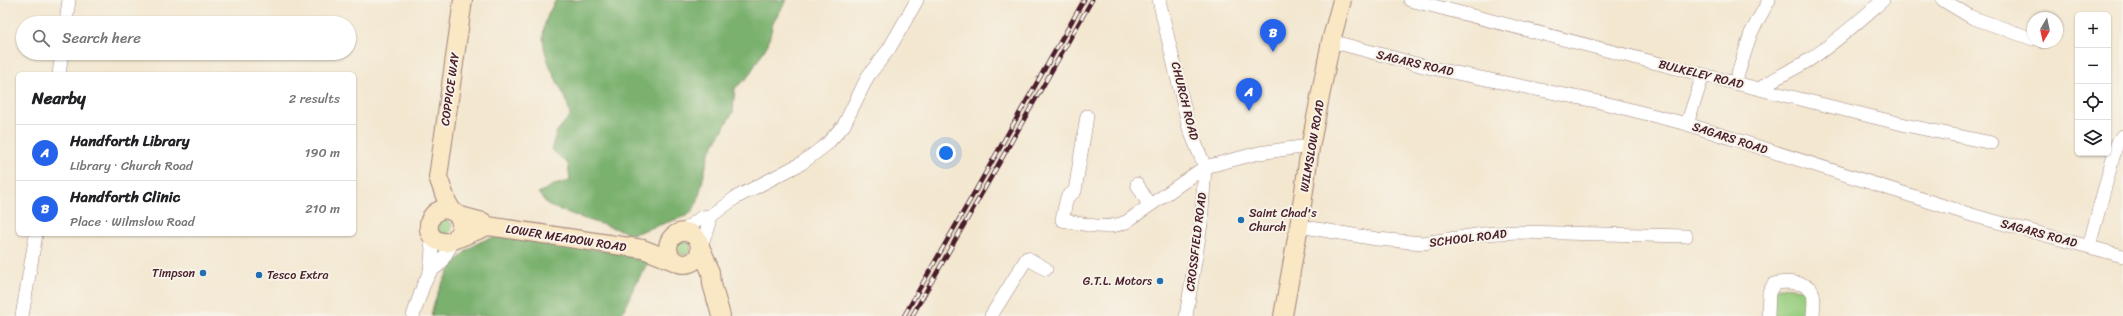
<!DOCTYPE html>
<meta charset="utf-8">
<style>
body{margin:0;font-family:Sriracha,sans-serif;background:#f2f2f2;color:#202124}
.controls{position:absolute;right:12px;top:12px;display:grid;overflow:hidden;border-radius:6px;box-shadow:0 1px 3px #0004}
.controls button{width:36px;height:36px;display:grid;place-items:center;padding:0;border:0;border-bottom:1px solid #e0e0e0;background:#fff;color:#202124;font:20px sans-serif}
.compass{position:absolute;left:2027px;top:12px;width:36px;height:36px;border-radius:50%;background:#fff;box-shadow:0 1px 3px #0004;rotate:189deg}
.you{position:absolute;left:946px;top:153px;width:14px;height:14px;margin:-10px;border:3px solid #fff;border-radius:50%;background:#1a73e8;box-shadow:0 0 0 6px #1a73e833}
.badge{display:grid;place-items:center;width:26px;height:26px;border-radius:50%;background:#2563eb;color:#fff;font-size:13px;font-weight:700}
.pin{position:absolute;translate:-50% -33px;filter:drop-shadow(0 1px 2px #0008)}
.pin::after{content:'';position:absolute;top:21px;width:14px;height:12px;background:inherit;clip-path:polygon(0 0,100% 0,50% 100%)}
.list{margin:0;padding:0;list-style:none}
h2{display:flex;justify-content:space-between;align-items:center;height:52px;margin:0;padding:0 16px;font-size:17px}
h2 small{font-size:13px;font-weight:400;color:#757577}
.list li{display:grid;grid-template-columns:26px 1fr auto;gap:12px;align-items:center;box-sizing:border-box;height:56px;padding:0 16px;border-top:1px solid #e0e0e0}
.list b{display:block;font-size:15px;white-space:nowrap}
.list p{margin:0;font-size:13px;white-space:nowrap;color:#757577}
.list em{font-size:13px;font-style:normal;color:#757577}
.icon{flex:none;width:22px;height:22px;fill:none;stroke:currentColor;stroke-width:2;stroke-linecap:round;stroke-linejoin:round}
.map{position:relative;flex:none;width:2123px;height:316px;overflow:hidden}
.search{position:absolute;background:#fff;box-shadow:0 1px 3px #0004;left:16px;top:16px;width:340px;height:44px;display:flex;align-items:center;gap:10px;box-sizing:border-box;padding:0 14px;border-radius:22px;color:#757577;font-size:15px}
.panel{position:absolute;background:#fff;box-shadow:0 1px 3px #0004;left:16px;top:72px;width:340px;height:164px;border-radius:6px}
.map>svg:first-child{display:block}
.green{fill:#99ce80;stroke:#727656}
.forest{fill:#7ab16e;stroke:#62684c}
.lines{fill:none;stroke-linecap:round;stroke-linejoin:round}
.street-casing{stroke:#9e837e;stroke-width:14}
.secondary-casing{stroke:#9e837e;stroke-width:20}
.street{stroke:#fff;stroke-width:13}
.secondary{stroke:#fae7c3;stroke-width:18}
.rail-casing{stroke:#4a1f2b;stroke-width:4.5}
.rail{stroke:#f7f3e8;stroke-width:3;stroke-dasharray:9;stroke-linecap:butt}
.poi-dot{fill:#1f6fb2;stroke:#f7f3e8;stroke-width:1.5}
.labels{text-anchor:middle;stroke-width:4;stroke-linejoin:round;paint-order:stroke}
.street-label{font-size:12px;fill:#4a1f2b;stroke:#f7f3e8}
.poi-label{font-size:12px;fill:#4a1f2b;stroke:#f7f3e8;text-anchor:start}
</style>
<div class="map">
<svg width="2123" height="316" viewBox="0 0 2123 316">
<rect width="100%" height="100%" fill="#f7f3e8"/>
<filter id="ink" filterUnits="userSpaceOnUse"><feTurbulence type="fractalNoise" baseFrequency=".025" numOctaves="2"/><feDisplacementMap in="SourceGraphic" scale="8" xChannelSelector="R" yChannelSelector="G"/><feConvolveMatrix kernelMatrix="1 2 1 2 8 2 1 2 1" color-interpolation-filters="sRGB"/></filter>
<filter id="wash" filterUnits="userSpaceOnUse"><feTurbulence type="fractalNoise" baseFrequency=".012" numOctaves="4" result="noise"/><feDisplacementMap in="SourceGraphic" scale="16" xChannelSelector="R" yChannelSelector="G"/><feGaussianBlur stdDeviation="0.9" result="paint"/><feColorMatrix in="noise" values="0 0 0 0 0 0 0 0 0 0 0 0 0 0 0 0 0 1.4 0 .05"/><feComposite in="paint" operator="in"/></filter>
<g filter="url(#wash)">
<rect width="100%" height="100%" fill="#f3e7d0"/>
<g class="green">
<circle cx="445" cy="227" r="7"/>
<circle cx="684" cy="248" r="7"/>
<path d="M1779,287l24,2 4,3 2,24h-36v-23z"/>
</g>
<g class="forest">
<path d="M556,0h231l-14,23 -5,21 -21,34 -12,10 -2,24 -24,41 -11,47 -6,12 -6,4 -53,18 -48,-15 -36,-13 -11,-13 16,-8 16,-4 -2,-17 -17,-15 6,-18 13,-15c-2,-17 -10,-27 -17,-43 -13,-29 -14,-46 3,-73z"/>
<path d="M500,237l151,20 -18,32 -12,27h-190c5,-28 25,-66 54,-76 4,-2 10,-2 15,-3z"/>
</g>
</g>
<g filter="url(#ink)">
<g class="lines">
<defs>
<g id="street">
<path d="M1159,0l30,128 16,39 -4,57 -15,92"/>
<path d="M1410,0l325,83 175,43 82,17"/>
<path d="M1943,0l28,17 62,22"/>
<path d="M66,23l3,-23"/>
<path d="M1331,41l96,26 173,35 87,22 288,92 148,40"/>
<path d="M2044,42h1"/>
<path d="M59,74l3,-21"/>
<path d="M1735,83l16,-50 18,-33"/>
<path d="M1761,88c15,-11 32,-18 48,-28 26,-17 50,-39 74,-60"/>
<path d="M1087,116l-12,75 -8,6 -5,23c24,4 42,11 64,2l79,-55 54,-14 42,-6 9,1"/>
<path d="M1687,124l16,-49"/>
<path d="M1137,184l12,21"/>
<path d="M1299,226l78,13 46,4 60,-9 34,-2 169,4"/>
<path d="M682,232l20,-15 9,-1 24,-18 67,-35 25,-19 17,-19 24,-49 21,-27 28,-49"/>
<path d="M430,234l2,16 -2,22"/>
<path d="M2089,246l26,-96 3,-8 5,-6"/>
<path d="M701,248l10,-32"/>
<path d="M22,316l14,-82"/>
<path d="M413,316l10,-30 7,-14 10,-8 14,-24"/>
<path d="M991,316l36,-58 19,11"/>
<path d="M1768,316l1,-24 5,-8c10,-3 36,-3 39,10 2,6 0,15 0,22"/>
</g>
<g id="secondary">
<path d="M453,212l-6,-10 -9,-25 25,-177"/>
<path d="M457,215l26,7 5,4 155,23 33,13"/>
<circle cx="684" cy="248" r="16"/>
<path d="M455,239c5,-6 8,-12 5,-20 -2,-4 -5,-7 -9,-8 -24,-10 -34,34 -2,31l39,-16"/>
<path d="M701,250l10,22 1,12 9,32"/>
<path d="M1283,316l16,-90 11,-78 21,-107 11,-41"/>
</g>
</defs>
<use href="#street" class="street-casing"/>
<use href="#secondary" class="secondary-casing"/>
<use href="#street" class="street"/>
<use href="#secondary" class="secondary"/>
<defs>
<g id="rail">
<path d="M904,316l180,-316"/>
<path d="M912,316l180,-316"/>
</g>
</defs>
<use href="#rail" class="rail-casing"/>
<use href="#rail" class="rail"/>
</g>
</g>
<g class="poi-dot">
<circle cx="1241" cy="220" r="4"/>
<circle cx="203" cy="273" r="4"/>
<circle cx="259" cy="275" r="4"/>
<circle cx="1160" cy="281" r="4"/>
</g>
<g class="labels">
<g class="street-label">
<text transform="translate(1415 63) rotate(13)" y="4">SAGARS ROAD</text>
<text transform="translate(1701 74) rotate(14)" y="4">BULKELEY ROAD</text>
<text transform="translate(450 89) rotate(-82)" y="4">COPPICE WAY</text>
<text transform="translate(1185 101) rotate(76)" y="4">CHURCH ROAD</text>
<text transform="translate(1730 138) rotate(18)" y="4">SAGARS ROAD</text>
<text transform="translate(1312 146) rotate(-80)" y="4">WILMSLOW ROAD</text>
<text transform="translate(2039 233) rotate(15)" y="4">SAGARS ROAD</text>
<text transform="translate(566 238) rotate(9)" y="4">LOWER MEADOW ROAD</text>
<text transform="translate(1468 238) rotate(-7)" y="4">SCHOOL ROAD</text>
<text transform="translate(1196 242) rotate(-83)" y="4">CROSSFIELD ROAD</text>
</g>
<g class="poi-label">
<text x="1249" y="217">Saint Chad's<tspan x="1249" dy="14">Church</tspan></text>
<text x="195" y="277" text-anchor="end">Timpson</text>
<text x="267" y="279">Tesco Extra</text>
<text x="1152" y="285" text-anchor="end">G.T.L. Motors</text>
</g>
</g>
</svg>
<div class="controls">
<button>+</button>
<button>−</button>
<button><svg class="icon" aria-label="locate" viewBox="0 0 24 24"><circle cx="12" cy="12" r="6"/><path d="M12 2v4M12 18v4M2 12h4M18 12h4"/></svg></button>
<button><svg class="icon" aria-label="layers" viewBox="0 0 24 24"><path d="M12 4l9 5-9 5-9-5zM3 14l9 5 9-5"/></svg></button>
</div>
<svg class="compass" viewBox="-18 -18 36 36"><path d="M0-13l5 13h-10z" fill="#e53935"/><path d="M0 13l5-13h-10z" fill="#757577"/></svg>
<div class="you"></div>
<div class="pin badge" style="left:1249px;top:111px">A</div>
<div class="pin badge" style="left:1273px;top:52px">B</div>
<div class="search"><svg class="icon" aria-label="search" viewBox="0 0 24 24"><circle cx="10" cy="10" r="6"/><path d="M15 15l6 6"/></svg>Search here</div>
<section class="panel">
<h2>Nearby<small>2 results</small></h2>
<ul class="list">
<li><span class="badge">A</span><div><b>Handforth Library</b><p>Library · Church Road</p></div><em>190 m</em></li>
<li><span class="badge">B</span><div><b>Handforth Clinic</b><p>Place · Wilmslow Road</p></div><em>210 m</em></li>
</ul>
</section>
</div>
